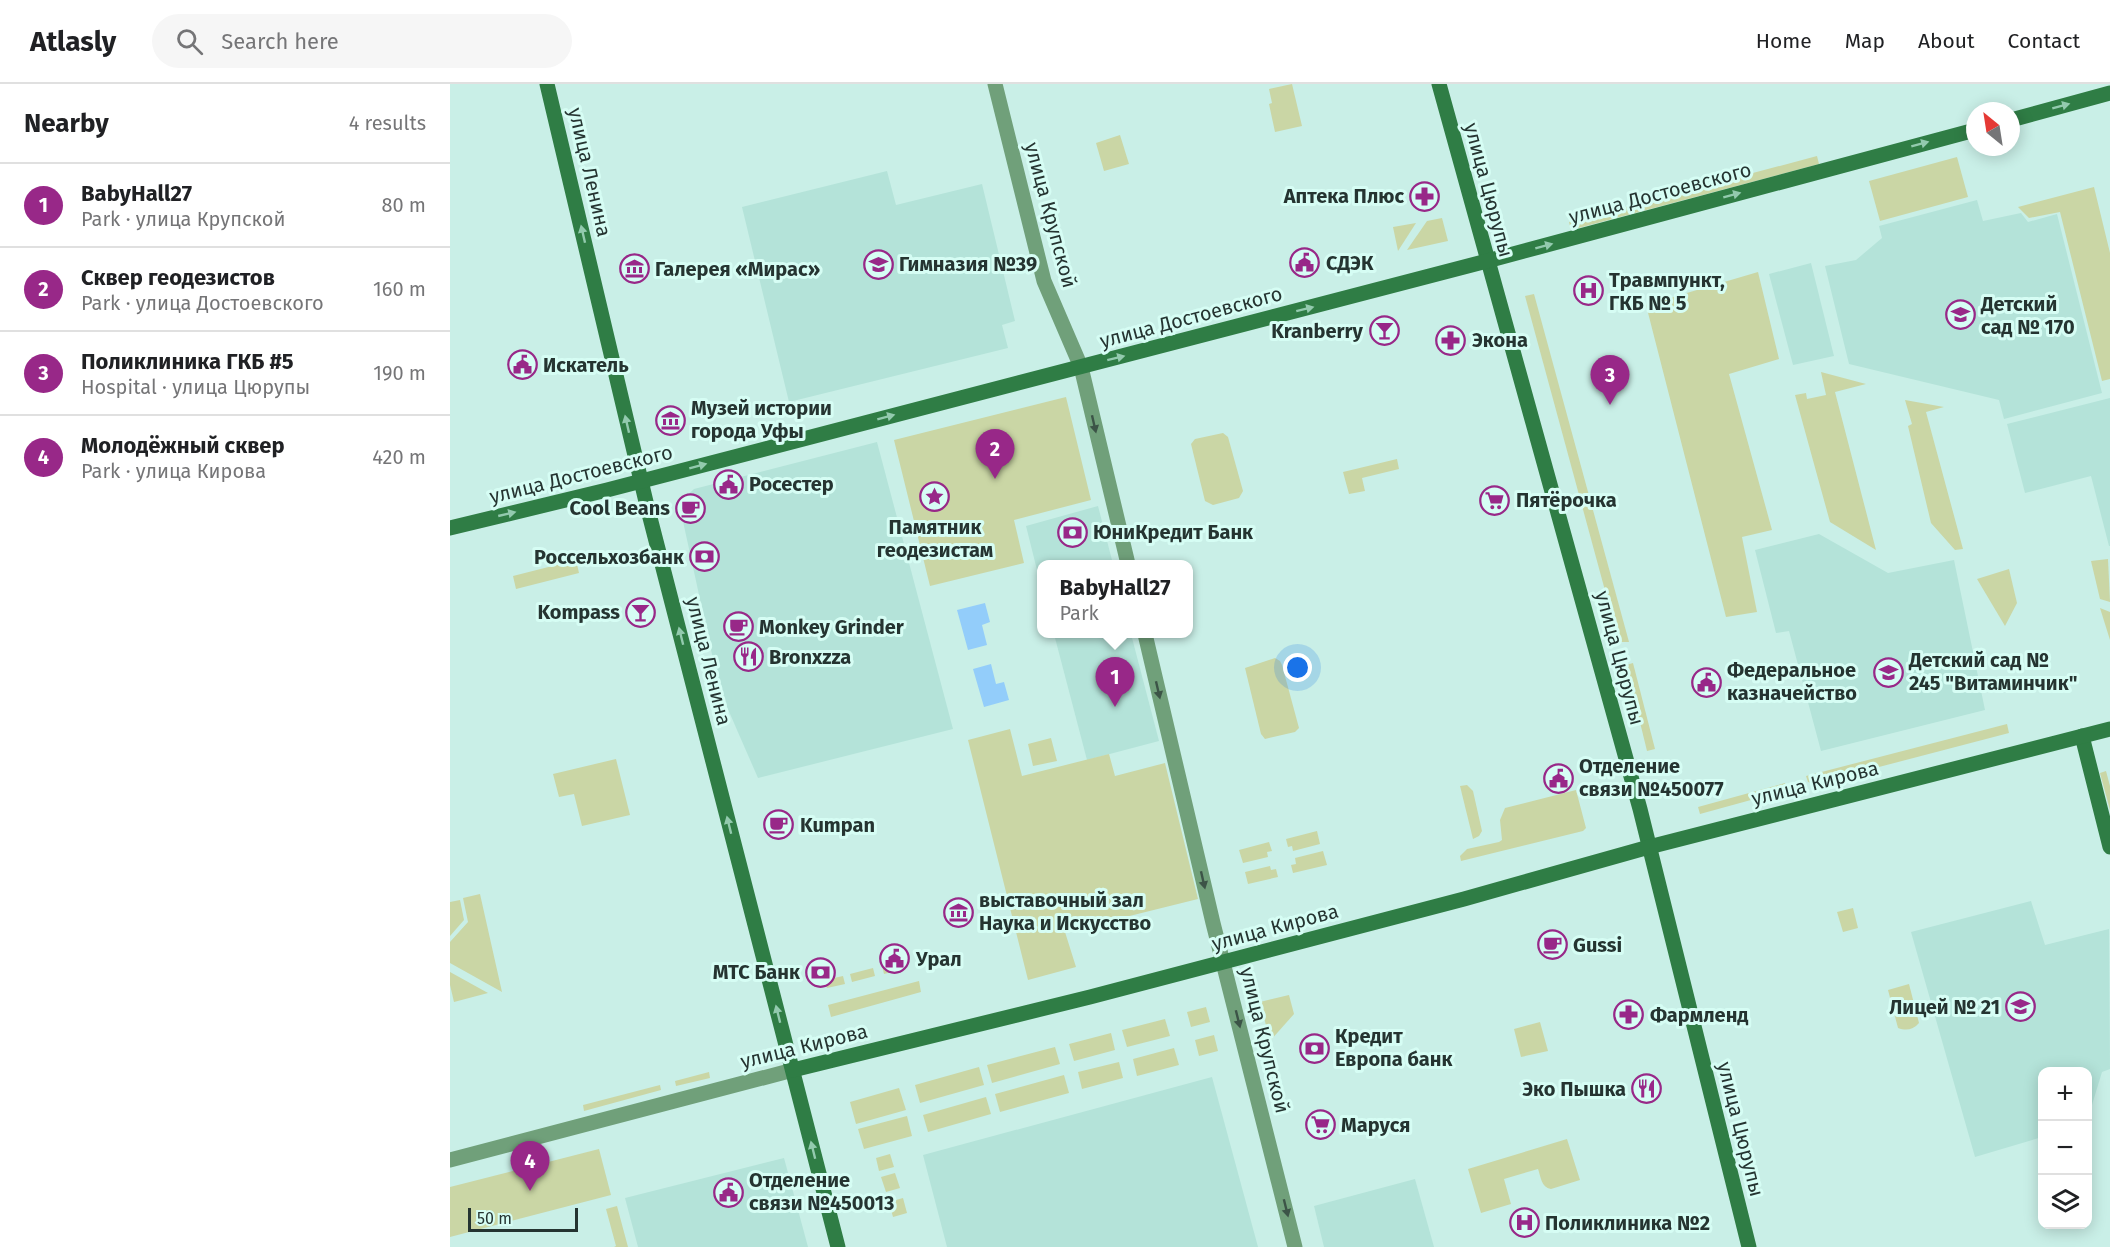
<!DOCTYPE html>
<meta charset="utf-8">
<style>
body{margin:0;font-family:"Fira Sans",sans-serif;background:#f6f6f6;color:#202124}
.controls{position:absolute;right:18px;bottom:18px;display:grid;overflow:hidden;border-radius:12px;box-shadow:0 3px 15px #0003}
.controls button{width:54px;height:54px;display:grid;place-items:center;padding:0;border:0;border-bottom:2px solid #e0e0e0;background:#fff;color:#202124;font:30px sans-serif}
.compass{position:absolute;left:1516px;top:18px;width:54px;height:54px;border-radius:50%;background:#fff;box-shadow:0 3px 15px #0003;rotate:330deg}
.scale{position:absolute;left:18px;bottom:15px;width:110px;box-sizing:border-box;padding-left:6px;border:3px solid #253431;border-top:0;font-size:16px;line-height:21px;white-space:nowrap;color:#253431;-webkit-text-stroke:4px #d6fdf4;paint-order:stroke}
.you{position:absolute;left:848px;top:584px;width:21px;height:21px;margin:-15px;border:4px solid #fff;border-radius:50%;background:#1a73e8;box-shadow:0 0 0 9px #1a73e833}
.badge{display:grid;place-items:center;width:39px;height:39px;border-radius:50%;background:#982888;color:#fff;font-size:20px;font-weight:700}
.pin{position:absolute;translate:-50% -50px;filter:drop-shadow(0 2px 3px #0008)}
.pin::after{content:'';position:absolute;top:32px;width:21px;height:18px;background:inherit;clip-path:polygon(0 0,100% 0,50% 100%)}
.popup{position:absolute;left:587px;top:476px;width:156px;height:78px;box-sizing:border-box;display:grid;place-content:center;border-radius:12px;background:#fff;filter:drop-shadow(0 2px 4px #0005);font-size:20px;white-space:nowrap;color:#757577}
.popup b{font-size:22px;color:#202124}
.popup::after{content:'';position:absolute;left:50%;top:100%;margin-left:-12px;border:12px solid transparent;border-top-color:#fff}
.list{margin:0;padding:0;list-style:none}
h2{display:flex;justify-content:space-between;align-items:center;height:78px;margin:0;padding:0 24px;font-size:26px}
h2 small{font-size:20px;font-weight:400;color:#757577}
.list li{display:grid;grid-template-columns:39px 1fr auto;gap:18px;align-items:center;box-sizing:border-box;height:84px;padding:0 24px;border-top:2px solid #e0e0e0}
.list b{display:block;font-size:22px;white-space:nowrap}
.list p{margin:0;font-size:20px;white-space:nowrap;color:#757577}
.list em{font-size:20px;font-style:normal;color:#757577}
.icon{flex:none;width:33px;height:33px;fill:none;stroke:currentColor;stroke-width:2;stroke-linecap:round;stroke-linejoin:round}
.map{position:relative;flex:none;width:1660px;height:1163px;overflow:hidden}
header{display:flex;align-items:center;gap:36px;box-sizing:border-box;height:84px;padding:0 30px;background:#fff;border-bottom:2px solid #e0e0e0}
header strong{font-size:28px}
nav{display:flex;gap:33px;margin-inline-start:auto;font-size:21px}
.search{width:420px;height:54px;background:#f6f6f6;display:flex;align-items:center;gap:15px;box-sizing:border-box;padding:0 21px;border-radius:33px;color:#757577;font-size:22px}
main{display:flex}
aside{flex:1;background:#fff}
.map>svg:first-child{display:block}
.built{fill:#b4e3d9}
.green{fill:#cad6a5}
.water{fill:#93cdfa}
.lines{fill:none;stroke-linecap:round;stroke-linejoin:round}
.street{stroke:#70a07a;stroke-width:15}
.secondary{stroke:#2f7d45;stroke-width:15}
.oneway{fill:#93caae}
.oneway2{fill:#3c5447}
.labels{text-anchor:middle;stroke-width:6;stroke-linejoin:round;paint-order:stroke}
.street-label{font-size:20px;fill:#253431;stroke:#d6fdf4}
.poi-label{font-size:20px;font-weight:bold;fill:#253431;stroke:#d6fdf4;text-anchor:start}
</style>
<header>
<strong>Atlasly</strong>
<div class="search"><svg class="icon" aria-label="search" viewBox="0 0 24 24"><circle cx="10" cy="10" r="6"/><path d="M15 15l6 6"/></svg>Search here</div>
<nav><a>Home</a><a>Map</a><a>About</a><a>Contact</a></nav>
</header>
<main>
<aside>
<h2>Nearby<small>4 results</small></h2>
<ul class="list">
<li><span class="badge">1</span><div><b>BabyHall27</b><p>Park · улица Крупской</p></div><em>80 m</em></li>
<li><span class="badge">2</span><div><b>Сквер геодезистов</b><p>Park · улица Достоевского</p></div><em>160 m</em></li>
<li><span class="badge">3</span><div><b>Поликлиника ГКБ #5</b><p>Hospital · улица Цюрупы</p></div><em>190 m</em></li>
<li><span class="badge">4</span><div><b>Молодёжный сквер</b><p>Park · улица Кирова</p></div><em>420 m</em></li>
</ul>
</aside>
<div class="map">
<svg width="1660" height="1163" viewBox="0 0 1660 1163">
<rect width="100%" height="100%" fill="#c9efe7"/>
<g class="built">
<path d="M437,87l9,34 86,-21 33,137 -13,4 6,23 -219,54 -47,-195z"/>
<path d="M1527,116l6,21 38,-8 7,9 29,-8 45,179 -98,26 -5,-19 -150,-36 -24,-98 31,-6 26,-22 -3,-12z"/>
<path d="M1361,179l23,93 -41,9 -24,-91z"/>
<path d="M1660,314v148h-1l-18,-70 -66,17 -18,-69z"/>
<path d="M427,358l76,287 -195,49 -38,-87 -41,-188 15,-14z"/>
<path d="M648,422l15,58h-71l-1,22 -15,-60z"/>
<path d="M1369,450l69,39 66,-13 31,150 -164,41 -32,-120 -13,2 -21,-83z"/>
<path d="M604,550h77l28,107 -72,19z"/>
<path d="M1581,817l14,44 64,-16 1,140 -8,3 -14,46v-46h-46v65l-67,20 -64,-225z"/>
<path d="M762,993l46,170h-311l-24,-92z"/>
<path d="M334,1074l24,89h-170l-13,-49z"/>
<path d="M965,1095l19,68h-110l-10,-41z"/>
</g>
<g class="green">
<path d="M842,0l10,42 -27,6 -6,-28 3,-1 -3,-14z"/>
<path d="M670,51l9,29 -25,7 -8,-28z"/>
<path d="M1367,72l2,8 -248,66 -2,-8z"/>
<path d="M1507,73l11,40 -88,24 -11,-40z"/>
<path d="M1644,103l16,66v126l-8,2 -42,-169 -31,6 -11,-11z"/>
<path d="M992,134l6,23 -41,9 20,-29z"/>
<path d="M966,139l-18,28 -5,-24z"/>
<path d="M1308,188l21,87 -50,15 43,156 -30,7 15,75 -31,5 -80,-312z"/>
<path d="M1084,210l95,348h-10l-94,-346z"/>
<path d="M1371,288l45,12 -31,8 41,158 -46,-28 -35,-127 11,-2 1,6 19,-4z"/>
<path d="M616,313l25,103 -77,20 10,43 -94,23 -36,-146z"/>
<path d="M1455,316l39,7 -18,5 37,137 -8,1 -24,-27 -23,-97 4,-2z"/>
<path d="M773,349l5,4 15,54 -4,7 -26,7 -8,-4 -14,-57 4,-5z"/>
<path d="M947,375l2,10 -37,9 3,13 -16,3 -6,-22z"/>
<path d="M1658,475l2,43 -10,-3 -9,-38z"/>
<path d="M126,476l3,13 -63,16 -3,-13z"/>
<path d="M1559,485l8,34 -12,23 -28,-47z"/>
<path d="M1650,524l10,4v28z"/>
<path d="M825,574l5,3 2,4 17,63 -4,4 -30,7 -4,-5 -16,-66z"/>
<path d="M1183,579l22,86 -8,2 -21,-86z"/>
<path d="M1557,640l2,9 -195,51 -6,-2 -2,-6z"/>
<path d="M560,645l12,47 87,-22 6,22 50,-13 33,136 -133,33 11,35 -48,13 -60,-240z"/>
<path d="M601,654l6,23 -24,5 -5,-22z"/>
<path d="M166,675l14,56 -48,11 -8,-32 -15,3 -6,-23z"/>
<path d="M1656,687l4,15v24l-10,-37z"/>
<path d="M1335,699l2,7 -87,24 -2,-7z"/>
<path d="M1017,701l6,6 9,40 -3,5 -6,3 -13,-53z"/>
<path d="M1126,706l10,38 -3,3 -122,30 -1,-5 7,-7 32,-7 3,-2 -2,-20 5,-12z"/>
<path d="M867,747l3,13 -27,7 -1,-5 -4,1 -2,-8z"/>
<path d="M819,758l3,9 -5,1 1,5 -25,6 -4,-13z"/>
<path d="M873,767l4,14 -34,8 -2,-8 5,-1 -1,-6z"/>
<path d="M820,782l1,4 5,-1 2,8 -30,7 -3,-12z"/>
<path d="M30,810l22,98 -52,-29v-21l18,-20 -5,-24z"/>
<path d="M10,816l4,20 -14,16v-34z"/>
<path d="M1403,824l5,20 -15,4 -6,-20z"/>
<path d="M454,876l1,4 -2,5 -19,5 -2,-9z"/>
<path d="M423,884l2,8 -23,6 -2,-8z"/>
<path d="M0,888l38,21 -34,9 -4,-17z"/>
<path d="M393,892l2,8 -18,4 -2,-8z"/>
<path d="M469,897l2,11 -90,25 -3,-12z"/>
<path d="M1459,900l10,39c-6,7 -13,8 -21,5l-10,-38z"/>
<path d="M839,911l5,19 -24,27 -10,-39z"/>
<path d="M756,923l4,15 -19,5 -4,-15z"/>
<path d="M715,935l5,17 -43,11 -5,-17z"/>
<path d="M1090,938l8,29 -27,6 -7,-28z"/>
<path d="M661,949l4,17 -41,11 -5,-17z"/>
<path d="M764,951l4,16 -19,5 -4,-16z"/>
<path d="M605,963l5,17 -68,19 -5,-18z"/>
<path d="M724,964l5,17 -42,11 -4,-17z"/>
<path d="M669,978l4,16 -41,11 -4,-17z"/>
<path d="M529,983l5,18 -64,18 -5,-18z"/>
<path d="M259,988l1,6 -34,8 -1,-5z"/>
<path d="M614,991l5,18 -69,19 -5,-18z"/>
<path d="M210,1001l1,5 -77,21 -1,-6z"/>
<path d="M449,1004l7,22 -50,14 -6,-22z"/>
<path d="M536,1013l5,17 -63,18 -5,-17z"/>
<path d="M457,1032l5,20 -48,13 -6,-20z"/>
<path d="M1117,1055l13,41 -29,9c-10,-2 -10,-12 -13,-20l-34,10 7,25 -30,9 -13,-44z"/>
<path d="M149,1065l12,46 -161,42v-50z"/>
<path d="M440,1070l4,13 -15,4 -3,-13z"/>
<path d="M445,1089l5,15 -14,4 -5,-15z"/>
<path d="M453,1114l4,15 -14,4 -4,-15z"/>
<path d="M167,1122l11,41h-14l2,-1 -10,-37z"/>
</g>
<g class="water">
<path d="M535,519l5,19 -8,3 5,20 -19,5 -11,-40z"/>
<path d="M541,580l5,20 8,-2 5,18 -25,7 -11,-38z"/>
</g>
<g class="lines">
<g class="street">
<path d="M545,0l49,197 37,86 47,197"/>
<path d="M695,550l68,289 82,324"/>
<path d="M0,1076l343,-90"/>
</g>
<g class="secondary">
<path d="M97,0l100,422 191,741"/>
<path d="M989,0l201,725 109,438"/>
<path d="M1561,36l99,-27"/>
<path d="M0,444l157,-38 880,-229 488,-131"/>
<path d="M1632,652l28,111"/>
<path d="M343,986l297,-73 374,-98 185,-52 461,-118"/>
</g>
</g>
<defs><path id="oneway-solid" d="M-6-.8H1V-3.2L6.5 0L1 3.2V.8H-6Z" transform="scale(1.5)"/></defs>
<g class="oneway">
<use href="#oneway-solid" transform="translate(1611 22) rotate(-15)"/>
<use href="#oneway-solid" transform="translate(1470 60) rotate(-15)"/>
<use href="#oneway-solid" transform="translate(1282 111) rotate(-15)"/>
<use href="#oneway-solid" transform="translate(133 150) rotate(-103)"/>
<use href="#oneway-solid" transform="translate(1094 162) rotate(-15)"/>
<use href="#oneway-solid" transform="translate(855 225) rotate(-14)"/>
<use href="#oneway-solid" transform="translate(666 274) rotate(-14)"/>
<use href="#oneway-solid" transform="translate(436 333) rotate(-15)"/>
<use href="#oneway-solid" transform="translate(177 340) rotate(-103)"/>
<use href="#oneway-solid" transform="translate(248 382) rotate(-15)"/>
<use href="#oneway-solid" transform="translate(57 430) rotate(-13)"/>
<use href="#oneway-solid" transform="translate(231 552) rotate(-104)"/>
<use href="#oneway-solid" transform="translate(279 741) rotate(-104)"/>
<use href="#oneway-solid" transform="translate(328 930) rotate(-104)"/>
<use href="#oneway-solid" transform="translate(363 1066) rotate(-104)"/>
</g>
<g class="oneway2">
<use href="#oneway-solid" transform="translate(644 340) rotate(77)"/>
<use href="#oneway-solid" transform="translate(708 606) rotate(77)"/>
<use href="#oneway-solid" transform="translate(753 796) rotate(77)"/>
<use href="#oneway-solid" transform="translate(788 935) rotate(76)"/>
<use href="#oneway-solid" transform="translate(836 1124) rotate(76)"/>
</g>
<defs>
<symbol id="pharmacy-ring" viewBox="-11 -11 22 22"><circle r="9.5" fill="#d6fdf4" stroke="#982888" stroke-width="1.5"/><path d="M-2-6h4v4h4v4h-4v4h-4v-4h-4v-4h4Z" fill="#982888"/></symbol>
<symbol id="civic-ring" viewBox="-11 -11 22 22"><circle r="9.5" fill="#d6fdf4" stroke="#982888" stroke-width="1.5"/><path d="M-.6-6.5H3V-4.5H.6V-3L4-1V1h2V6H-6V1h2V-1L-.6-3ZM-1.2 2.5V6h2.4V2.5Z" fill="#982888"/></symbol>
<symbol id="school-ring" viewBox="-11 -11 22 22"><circle r="9.5" fill="#d6fdf4" stroke="#982888" stroke-width="1.5"/><path d="M0-5L7-2L0 1L-7-2ZM-4 1L0 2.5L4 1V4Q0 6-4 4Z" fill="#982888"/></symbol>
<symbol id="museum-ring" viewBox="-11 -11 22 22"><circle r="9.5" fill="#d6fdf4" stroke="#982888" stroke-width="1.5"/><path d="M0-6L6-3V-2H-6V-3ZM-5-1h2V3h-2ZM-1-1h2V3h-2ZM3-1h2V3H3ZM-6 4H6V6H-6Z" fill="#982888"/></symbol>
<symbol id="hospital-ring" viewBox="-11 -11 22 22"><circle r="9.5" fill="#d6fdf4" stroke="#982888" stroke-width="1.5"/><path d="M-5-5h3v3.5h4V-5h3V5h-3V1.5h-4V5h-3Z" fill="#982888"/></symbol>
<symbol id="bar-ring" viewBox="-11 -11 22 22"><circle r="9.5" fill="#d6fdf4" stroke="#982888" stroke-width="1.5"/><path d="M-6-5H6L.8 .8V4.5H3.5V6h-7V4.5H-.8V.8Z" fill="#982888"/></symbol>
<symbol id="sight-ring" viewBox="-11 -11 22 22"><circle r="9.5" fill="#d6fdf4" stroke="#982888" stroke-width="1.5"/><path d="M0-6L1.8-2.2L6-1.7L2.9 1.2L3.7 5.4L0 3.3L-3.7 5.4L-2.9 1.2L-6-1.7L-1.8-2.2Z" fill="#982888"/></symbol>
<symbol id="supermarket-ring" viewBox="-11 -11 22 22"><circle r="9.5" fill="#d6fdf4" stroke="#982888" stroke-width="1.5"/><path d="M-6-5.5h2.5l.6 2H6L4.5 2H-2.5L-4.4-4H-6ZM-1.5 3.2a1.3 1.3 0 1 0 .1 0ZM3 3.2a1.3 1.3 0 1 0 .1 0Z" fill="#982888"/></symbol>
<symbol id="cafe-ring" viewBox="-11 -11 22 22"><circle r="9.5" fill="#d6fdf4" stroke="#982888" stroke-width="1.5"/><path d="M-5.5-4.5H6V0H3Q3 3.5 0 3.5H-2.5Q-5.5 3.5-5.5 0ZM3-3.2v2h1.7v-2ZM-6 4.5H4V6H-6Z" fill="#982888"/></symbol>
<symbol id="bank-ring" viewBox="-11 -11 22 22"><circle r="9.5" fill="#d6fdf4" stroke="#982888" stroke-width="1.5"/><path d="M-6-4H6V4H-6ZM0-2.3a2.3 2.3 0 1 0 0 4.6a2.3 2.3 0 1 0 0-4.6Z" fill="#982888"/></symbol>
<symbol id="restaurant-ring" viewBox="-11 -11 22 22"><circle r="9.5" fill="#d6fdf4" stroke="#982888" stroke-width="1.5"/><path d="M-5-6h1v4h1v-4h1v4h1v-4h1v5L-1.5 .5V6h-2V.5L-5-1ZM5-6V6H3V1.5H1.5Q1.5-4 5-6Z" fill="#982888"/></symbol>
</defs>
<g fill-rule="evenodd">
<use href="#pharmacy-ring" x="958" y="96" width="33" height="33"/>
<use href="#civic-ring" x="838" y="162" width="33" height="33"/>
<use href="#school-ring" x="412" y="164" width="33" height="33"/>
<use href="#museum-ring" x="168" y="168" width="33" height="33"/>
<use href="#hospital-ring" x="1122" y="190" width="33" height="33"/>
<use href="#school-ring" x="1494" y="214" width="33" height="33"/>
<use href="#bar-ring" x="918" y="230" width="33" height="33"/>
<use href="#pharmacy-ring" x="984" y="240" width="33" height="33"/>
<use href="#civic-ring" x="56" y="264" width="33" height="33"/>
<use href="#museum-ring" x="204" y="320" width="33" height="33"/>
<use href="#civic-ring" x="262" y="384" width="33" height="33"/>
<use href="#sight-ring" x="468" y="396" width="33" height="33"/>
<use href="#supermarket-ring" x="1028" y="400" width="33" height="33"/>
<use href="#cafe-ring" x="224" y="408" width="33" height="33"/>
<use href="#bank-ring" x="606" y="432" width="33" height="33"/>
<use href="#bank-ring" x="238" y="456" width="33" height="33"/>
<use href="#bar-ring" x="174" y="512" width="33" height="33"/>
<use href="#cafe-ring" x="272" y="526" width="33" height="33"/>
<use href="#restaurant-ring" x="282" y="556" width="33" height="33"/>
<use href="#school-ring" x="1422" y="572" width="33" height="33"/>
<use href="#civic-ring" x="1240" y="582" width="33" height="33"/>
<use href="#civic-ring" x="1092" y="678" width="33" height="33"/>
<use href="#cafe-ring" x="312" y="724" width="33" height="33"/>
<use href="#museum-ring" x="492" y="812" width="33" height="33"/>
<use href="#cafe-ring" x="1086" y="844" width="33" height="33"/>
<use href="#civic-ring" x="428" y="858" width="33" height="33"/>
<use href="#bank-ring" x="354" y="872" width="33" height="33"/>
<use href="#school-ring" x="1554" y="906" width="33" height="33"/>
<use href="#pharmacy-ring" x="1162" y="914" width="33" height="33"/>
<use href="#bank-ring" x="848" y="948" width="33" height="33"/>
<use href="#restaurant-ring" x="1180" y="988" width="33" height="33"/>
<use href="#supermarket-ring" x="854" y="1024" width="33" height="33"/>
<use href="#civic-ring" x="262" y="1092" width="33" height="33"/>
<use href="#hospital-ring" x="1058" y="1122" width="33" height="33"/>
</g>
<g class="labels">
<g class="street-label">
<text transform="translate(140 88) rotate(77)" y="7">улица Ленина</text>
<text transform="translate(1039 106) rotate(75)" y="7">улица Цюрупы</text>
<text transform="translate(1210 109) rotate(-15)" y="7">улица Достоевского</text>
<text transform="translate(601 131) rotate(75)" y="7">улица Крупской</text>
<text transform="translate(741 233) rotate(-15)" y="7">улица Достоевского</text>
<text transform="translate(131 390) rotate(-14)" y="7">улица Достоевского</text>
<text transform="translate(1170 574) rotate(75)" y="7">улица Цюрупы</text>
<text transform="translate(259 577) rotate(76)" y="7">улица Ленина</text>
<text transform="translate(1365 699) rotate(-14)" y="7">улица Кирова</text>
<text transform="translate(825 843) rotate(-15)" y="7">улица Кирова</text>
<text transform="translate(815 956) rotate(76)" y="7">улица Крупской</text>
<text transform="translate(354 962) rotate(-14)" y="7">улица Кирова</text>
<text transform="translate(1291 1045) rotate(76)" y="7">улица Цюрупы</text>
</g>
<g class="poi-label">
<text x="954" y="119" text-anchor="end">Аптека Плюс</text>
<text x="876" y="186">СДЭК</text>
<text x="449" y="187">Гимназия №39</text>
<text x="205" y="192">Галерея «Мирас»</text>
<text x="1159" y="203">Травмпункт,<tspan x="1159" dy="23">ГКБ № 5</tspan></text>
<text x="1531" y="227">Детский<tspan x="1531" dy="23">сад № 170</tspan></text>
<text x="913" y="254" text-anchor="end">Kranberry</text>
<text x="1022" y="263">Экона</text>
<text x="93" y="288">Искатель</text>
<text x="241" y="331">Музей истории<tspan x="241" dy="23">города Уфы</tspan></text>
<text x="299" y="407">Росестер</text>
<text x="1066" y="423">Пятёрочка</text>
<text x="220" y="431" text-anchor="end">Cool Beans</text>
<text x="485" y="450" text-anchor="middle">Памятник<tspan x="485" dy="23">геодезистам</tspan></text>
<text x="643" y="455">ЮниКредит Банк</text>
<text x="234" y="480" text-anchor="end">Россельхозбанк</text>
<text x="170" y="535" text-anchor="end">Kompass</text>
<text x="309" y="550">Monkey Grinder</text>
<text x="319" y="580">Bronxzza</text>
<text x="1459" y="583">Детский сад №<tspan x="1459" dy="23">245 "Витаминчик"</tspan></text>
<text x="1277" y="593">Федеральное<tspan x="1277" dy="23">казначейство</tspan></text>
<text x="1129" y="689">Отделение<tspan x="1129" dy="23">связи №450077</tspan></text>
<text x="350" y="748">Kumpan</text>
<text x="529" y="823">выставочный зал<tspan x="529" dy="23">Наука и Искусство</tspan></text>
<text x="1123" y="868">Gussi</text>
<text x="466" y="882">Урал</text>
<text x="350" y="895" text-anchor="end">МТС Банк</text>
<text x="1550" y="930" text-anchor="end">Лицей № 21</text>
<text x="1200" y="938">Фармленд</text>
<text x="885" y="959">Кредит<tspan x="885" dy="23">Европа банк</tspan></text>
<text x="1176" y="1012" text-anchor="end">Эко Пышка</text>
<text x="891" y="1048">Маруся</text>
<text x="299" y="1103">Отделение<tspan x="299" dy="23">связи №450013</tspan></text>
<text x="1095" y="1146">Поликлиника №2</text>
</g>
</g>
</svg>
<div class="controls">
<button>+</button>
<button>−</button>
<button><svg class="icon" aria-label="layers" viewBox="0 0 24 24"><path d="M12 4l9 5-9 5-9-5zM3 14l9 5 9-5"/></svg></button>
</div>
<svg class="compass" viewBox="-18 -18 36 36"><path d="M0-13l5 13h-10z" fill="#e53935"/><path d="M0 13l5-13h-10z" fill="#757577"/></svg>
<div class="scale">50 m</div>
<div class="you"></div>
<div class="pin badge" style="left:665px;top:623px">1</div>
<div class="popup"><b>BabyHall27</b>Park</div>
<div class="pin badge" style="left:545px;top:395px">2</div>
<div class="pin badge" style="left:1160px;top:321px">3</div>
<div class="pin badge" style="left:80px;top:1107px">4</div>
</div>
</main>
